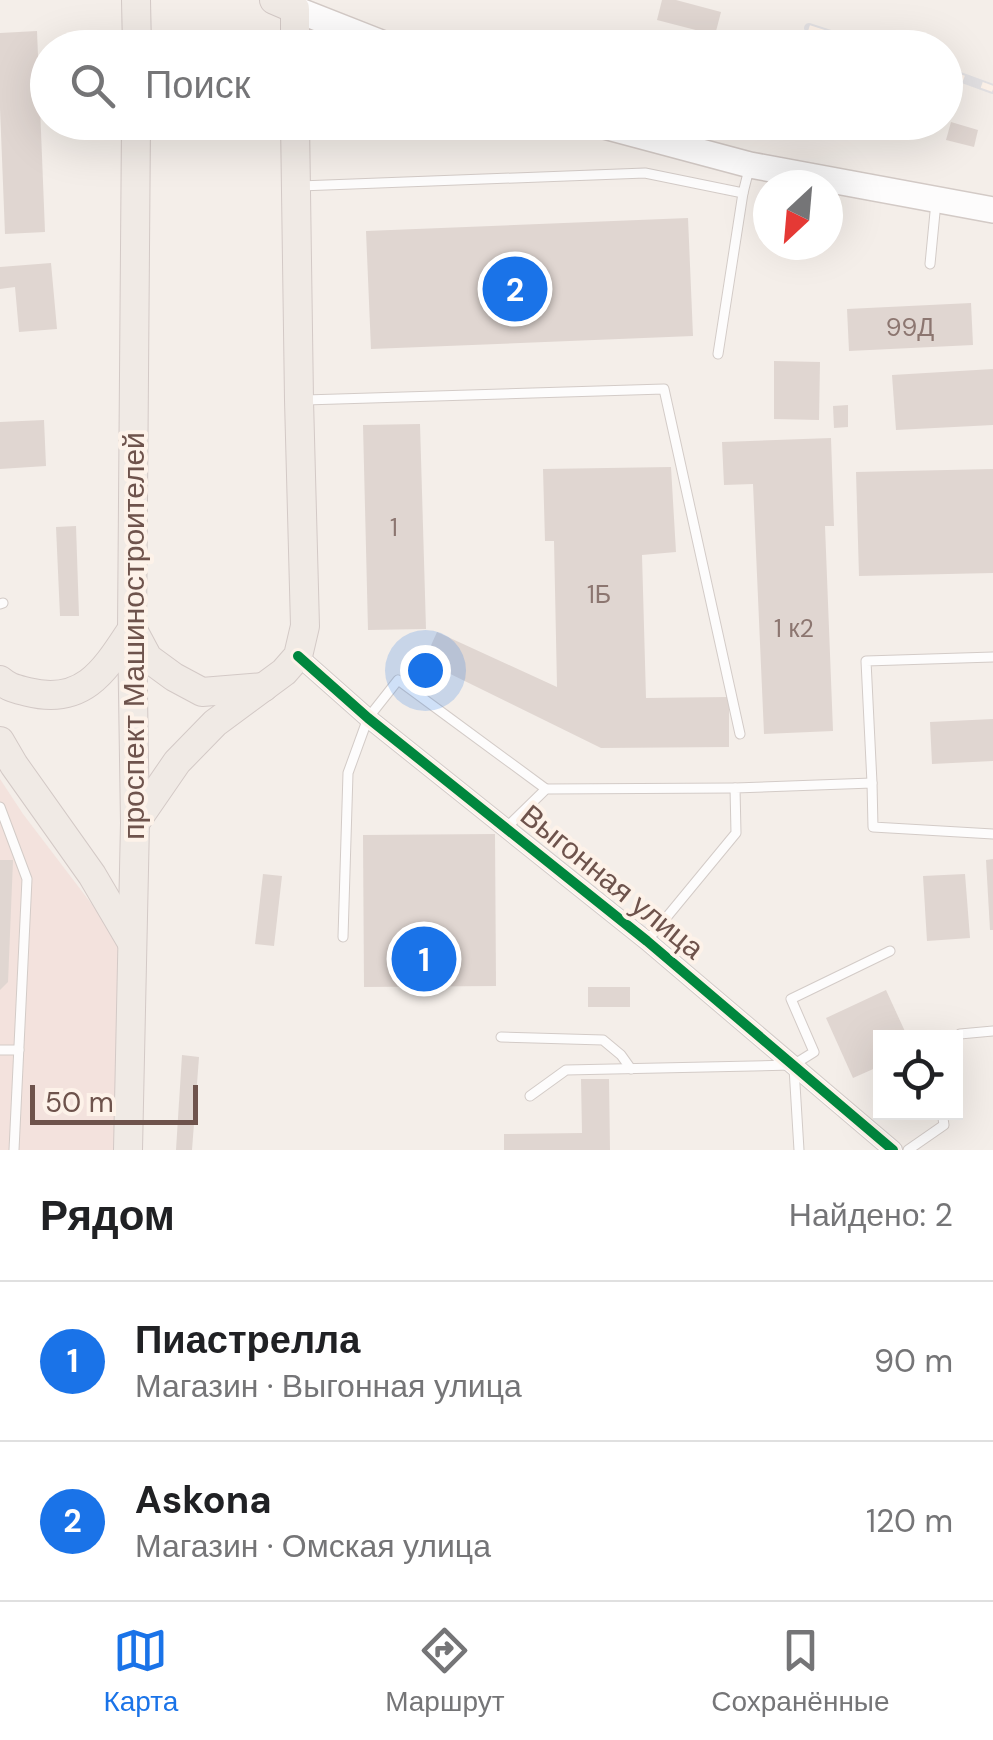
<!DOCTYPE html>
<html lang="ru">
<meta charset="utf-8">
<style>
body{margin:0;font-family:"DM Sans",sans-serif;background:#f2f2f2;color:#202124}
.controls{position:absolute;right:30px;bottom:30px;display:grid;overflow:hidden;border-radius:0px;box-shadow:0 10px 40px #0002}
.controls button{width:90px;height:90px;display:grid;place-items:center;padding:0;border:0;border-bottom:2px solid #e0e0e0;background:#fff;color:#202124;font:50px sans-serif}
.compass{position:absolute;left:753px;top:170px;width:90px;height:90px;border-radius:50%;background:#fff;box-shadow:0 10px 40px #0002;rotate:206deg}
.scale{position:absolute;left:30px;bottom:25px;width:168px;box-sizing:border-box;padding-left:10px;border:5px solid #6e534c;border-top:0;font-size:28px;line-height:35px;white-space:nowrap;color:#6e534c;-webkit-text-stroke:8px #fdf2e9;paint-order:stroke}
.you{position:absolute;left:425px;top:670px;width:35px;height:35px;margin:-25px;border:8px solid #fff;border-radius:50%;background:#1a73e8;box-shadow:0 0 0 15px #1a73e833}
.badge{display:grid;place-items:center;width:65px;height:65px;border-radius:50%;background:#1a73e8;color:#fff;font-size:32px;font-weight:700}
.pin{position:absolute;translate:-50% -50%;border:5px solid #fff;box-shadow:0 2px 10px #0006}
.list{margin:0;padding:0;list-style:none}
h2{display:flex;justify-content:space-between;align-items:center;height:130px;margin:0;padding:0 40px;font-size:42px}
h2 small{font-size:32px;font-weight:400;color:#757577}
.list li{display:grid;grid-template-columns:65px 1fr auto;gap:30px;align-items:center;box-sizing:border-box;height:160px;padding:0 40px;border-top:2px solid #e0e0e0}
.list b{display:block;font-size:38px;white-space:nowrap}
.list p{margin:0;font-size:32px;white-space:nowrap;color:#757577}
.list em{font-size:32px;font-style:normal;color:#757577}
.icon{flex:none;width:55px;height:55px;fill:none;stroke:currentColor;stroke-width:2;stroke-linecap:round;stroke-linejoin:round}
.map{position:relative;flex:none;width:993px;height:1150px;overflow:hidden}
.search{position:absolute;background:#fff;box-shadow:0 10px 40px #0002;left:30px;right:30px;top:30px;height:110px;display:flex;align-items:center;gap:25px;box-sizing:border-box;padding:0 35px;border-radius:55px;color:#757577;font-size:38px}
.sheet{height:450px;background:#fff}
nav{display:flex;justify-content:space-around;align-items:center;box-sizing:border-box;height:140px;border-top:2px solid #e0e0e0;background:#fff;font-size:28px;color:#757577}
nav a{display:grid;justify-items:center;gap:5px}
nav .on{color:#1a73e8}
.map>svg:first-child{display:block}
.commercial{fill:#f3e2dd}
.building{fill:#e0d6d1}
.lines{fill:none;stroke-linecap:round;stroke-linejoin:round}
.lane-casing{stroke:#d3cbc7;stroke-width:11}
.street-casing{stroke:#d3cbc7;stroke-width:20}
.secondary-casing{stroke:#d3cac6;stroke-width:28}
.primary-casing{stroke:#d3c9c6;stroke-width:30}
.lane{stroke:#fdfcfc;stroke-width:9}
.street{stroke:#fdfcfc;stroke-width:18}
.secondary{stroke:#fdfcfc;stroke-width:25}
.primary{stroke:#f0eae5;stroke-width:28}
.rail-casing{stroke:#e3e1e3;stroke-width:10}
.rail{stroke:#fdf2e9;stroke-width:6;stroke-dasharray:19;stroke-linecap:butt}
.cycleway-casing{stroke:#fdf2e9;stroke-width:16}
.cycleway{stroke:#00873e;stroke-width:10}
.labels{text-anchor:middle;stroke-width:8;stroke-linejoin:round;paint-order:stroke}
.number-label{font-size:25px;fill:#8c7670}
.street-label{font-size:30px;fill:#6e534c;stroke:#fdf2e9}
</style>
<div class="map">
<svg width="993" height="1150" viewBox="0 0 993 1150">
<rect width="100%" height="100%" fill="#f4eee9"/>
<path class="commercial" d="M0,779l23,35 96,126 -5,210h-114z"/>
<g class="building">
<path d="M662,0h14l45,12 -6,23 -58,-15z"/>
<path d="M37,31l8,201 -40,2 -5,-126v-75z"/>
<path d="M951,122l27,8 -4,17 -28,-7z"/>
<path d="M688,218l5,118 -322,13 -5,-118z"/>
<path d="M51,263l6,66 -38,3 -4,-45 -15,2v-22z"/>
<path d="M971,303l2,42 -124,6 -2,-42z"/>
<path d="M774,361l46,1 -1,58 -45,-1z"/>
<path d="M993,369v56l-97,5 -4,-55z"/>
<path d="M848,405v22l-14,1 -1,-22z"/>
<path d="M44,420l2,46 -46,3v-47z"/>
<path d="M420,424l6,205 -58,1 -5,-205z"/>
<path d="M831,438l3,88h-9l8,205 -69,3 -11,-250 -29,1 -2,-43z"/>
<path d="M671,467l5,85 -34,3 4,143 83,-1v50l-128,1 -177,-87 13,-29 120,55 -3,-146h-9l-2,-72z"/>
<path d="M993,469v104l-134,3 -3,-104z"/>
<path d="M76,526l3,90h-19l-4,-89z"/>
<path d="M993,719v42l-61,3 -2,-42z"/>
<path d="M495,834l1,152 -132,1 -1,-152z"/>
<path d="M993,859v71h-3l-4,-70z"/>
<path d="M0,860h13l-5,122 -8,8z"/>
<path d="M263,874l19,2 -8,70 -19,-2z"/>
<path d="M965,874l5,64 -43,3 -4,-65z"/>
<rect x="588" y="987" width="42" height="20"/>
<path d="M886,990l22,48h-28v28l-27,12 -27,-60z"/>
<path d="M182,1055l17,2 -7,93h-16z"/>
<path d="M581,1079h28l1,71h-106v-16l78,-1z"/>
</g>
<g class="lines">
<defs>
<g id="lane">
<path d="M300,186l345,-13 98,20 7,-28"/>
<path d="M930,264l6,-62"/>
<path d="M718,354l25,-161"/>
<path d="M305,400l359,-11 76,345"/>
<path d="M0,604l3,-1"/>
<path d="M872,783l-6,-122 127,-4"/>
<path d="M0,807l27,72 -13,271"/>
<path d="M506,828l40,-39 189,-1"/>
<path d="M343,937l5,-164 20,-55 30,-38 148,109"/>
<path d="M647,941l89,-108 -1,-45 137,-5 1,44 120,7"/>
<path d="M501,1037l102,3 18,15 10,14"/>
<path d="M956,1039l4,-5 33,-3"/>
<path d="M0,1050h19"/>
<path d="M794,1068l5,82"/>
<path d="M530,1096l36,-26 227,-5 21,-13 -23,-53 99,-48"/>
<path d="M908,1150l36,-25 -2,-13"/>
</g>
<path id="street" d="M298,656l70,62 279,223 246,209"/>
<g id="secondary">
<path d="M295,9l99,39"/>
<path d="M589,122l161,43 243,45"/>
</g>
<g id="primary">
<path d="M136,0l1,48"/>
<path d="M274,0l21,9v39"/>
<path d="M133,630l15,28 26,19 28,15 62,-5"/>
<path d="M0,680c9,8 17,9 28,12 56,14 77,-22 104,-63"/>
<path d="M0,741l14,24 78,110 40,68"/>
<path d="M135,823l42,-61 38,-39 69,-51 14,-16 7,-30 -6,-226 -4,-278"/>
<path d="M128,1150l7,-327 -3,-194 4,-507"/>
</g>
</defs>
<use href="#lane" class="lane-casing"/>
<use href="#street" class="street-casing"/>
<use href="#secondary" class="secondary-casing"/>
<use href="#primary" class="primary-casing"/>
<use href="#lane" class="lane"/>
<use href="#street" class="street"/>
<use href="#secondary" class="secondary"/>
<use href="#primary" class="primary"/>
<defs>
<g id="rail">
<path d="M809,28l61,20"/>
<path d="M946,72l47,17"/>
</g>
</defs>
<use href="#rail" class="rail-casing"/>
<use href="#rail" class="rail"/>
<defs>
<path id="cycleway" d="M298,656l70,62 279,223 246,209"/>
</defs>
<use href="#cycleway" class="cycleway-casing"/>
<use href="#cycleway" class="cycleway"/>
</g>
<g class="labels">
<g class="number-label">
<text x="910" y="336">99Д</text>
<text x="394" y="536">1</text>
<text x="599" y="603">1Б</text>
<text x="794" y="637">1 к2</text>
</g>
<g class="street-label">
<text transform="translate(134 636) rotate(-90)" y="10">проспект Машиностроителей</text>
<text transform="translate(612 882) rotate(39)" y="10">Выгонная улица</text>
</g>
</g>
</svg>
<div class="controls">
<button><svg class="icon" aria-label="locate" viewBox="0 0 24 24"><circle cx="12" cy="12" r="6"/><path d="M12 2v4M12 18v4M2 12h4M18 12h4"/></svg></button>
</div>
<svg class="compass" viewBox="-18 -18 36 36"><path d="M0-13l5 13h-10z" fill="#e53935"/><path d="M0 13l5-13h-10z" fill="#757577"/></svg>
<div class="scale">50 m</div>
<div class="you"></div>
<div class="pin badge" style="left:424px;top:959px">1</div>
<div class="pin badge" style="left:515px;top:289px">2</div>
<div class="search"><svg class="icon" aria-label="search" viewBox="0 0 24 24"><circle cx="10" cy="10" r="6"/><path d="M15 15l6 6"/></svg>Поиск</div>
</div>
<section class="sheet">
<h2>Рядом<small>Найдено: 2</small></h2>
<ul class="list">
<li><span class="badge">1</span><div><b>Пиастрелла</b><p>Магазин · Выгонная улица</p></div><em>90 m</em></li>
<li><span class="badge">2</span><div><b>Askona</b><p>Магазин · Омская улица</p></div><em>120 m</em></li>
</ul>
</section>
<nav>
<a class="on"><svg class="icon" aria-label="map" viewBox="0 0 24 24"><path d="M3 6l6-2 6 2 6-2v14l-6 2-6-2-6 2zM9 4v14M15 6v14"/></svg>Карта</a>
<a><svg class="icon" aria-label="directions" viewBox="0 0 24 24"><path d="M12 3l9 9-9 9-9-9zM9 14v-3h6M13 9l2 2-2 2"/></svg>Маршрут</a>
<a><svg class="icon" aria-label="saved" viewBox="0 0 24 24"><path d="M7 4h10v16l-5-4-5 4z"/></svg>Сохранённые</a>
</nav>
